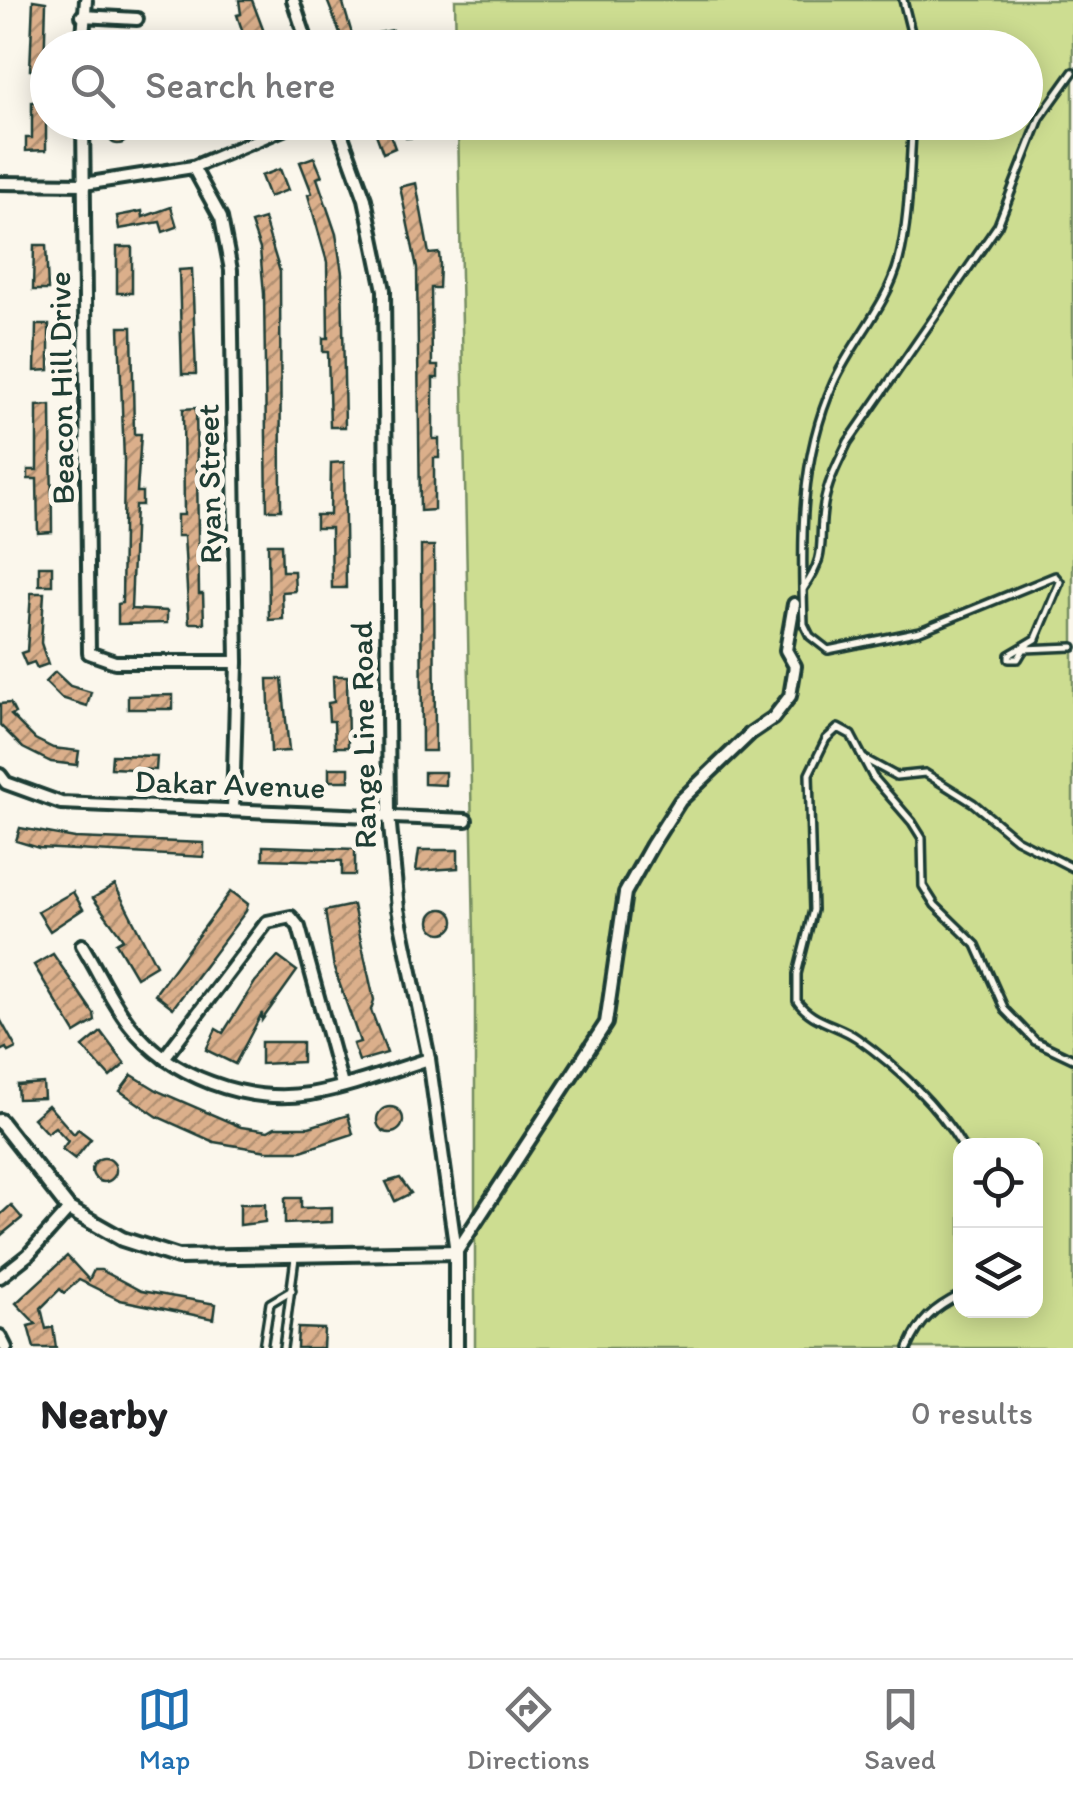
<!DOCTYPE html>
<style>
body{margin:0;font-family:Itim,sans-serif;background:#f6f6f6;color:#202124}
.controls{position:absolute;right:30px;bottom:30px;display:grid;overflow:hidden;border-radius:20px;box-shadow:0 5px 25px #0003}
.controls button{width:90px;height:90px;display:grid;place-items:center;padding:0;border:0;border-bottom:2px solid #e0e0e0;background:#fff;color:#202124;font:50px sans-serif}
.list{margin:0;padding:0;list-style:none}
h2{display:flex;justify-content:space-between;align-items:center;height:130px;margin:0;padding:0 40px;font-size:42px}
h2 small{font-size:32px;font-weight:400;color:#757577}
.icon{flex:none;width:55px;height:55px;fill:none;stroke:currentColor;stroke-width:2;stroke-linecap:round;stroke-linejoin:round}
.map{position:relative;flex:none;width:1073px;height:1348px;overflow:hidden}
.search{position:absolute;background:#fff;box-shadow:0 5px 25px #0003;left:30px;right:30px;top:30px;height:110px;display:flex;align-items:center;gap:25px;box-sizing:border-box;padding:0 35px;border-radius:55px;color:#757577;font-size:38px}
.sheet{height:310px;background:#fff}
nav{display:flex;justify-content:space-around;align-items:center;box-sizing:border-box;height:140px;border-top:2px solid #e0e0e0;background:#fff;font-size:28px;color:#757577}
nav a{display:grid;justify-items:center;gap:5px}
nav .on{color:#1f6fb2}
.map>svg:first-child{display:block}
.grass{fill:#cddd91;stroke:#768d62;stroke-width:2.5;fill-rule:evenodd}
.building{fill:url(#building-hatch);stroke:#1f3d34;stroke-width:2.5}
.lines{fill:none;stroke-linecap:round;stroke-linejoin:round}
.service-casing{stroke:#1f3d34;stroke-width:12}
.minor-casing{stroke:#1f3d34;stroke-width:18}
.tertiary-casing{stroke:#1f3d34;stroke-width:20}
.service{stroke:#fbf7ec;stroke-width:5}
.minor{stroke:#fbf7ec;stroke-width:10}
.tertiary{stroke:#fbf7ec;stroke-width:12}
.labels{text-anchor:middle;stroke-width:10;stroke-linejoin:round;paint-order:stroke}
.street-label{font-size:32px;fill:#1f3d34;stroke:#fbf7ec}
</style>
<div class="map">
<svg width="1073" height="1348" viewBox="0 0 1073 1348">
<defs>
<pattern id="building-hatch" width="6" height="6" patternUnits="userSpaceOnUse" patternTransform="scale(2.5)"><rect width="6" height="6" fill="#dbaf8b"/><path d="M-1 1l2-2M0 6l6-6M5 7l2-2" fill="none" stroke="#b19072"/></pattern>
</defs>
<rect width="100%" height="100%" fill="#fbf7ec"/>
<filter id="ink" filterUnits="userSpaceOnUse"><feTurbulence type="fractalNoise" baseFrequency=".01" numOctaves="2"/><feDisplacementMap in="SourceGraphic" scale="20" xChannelSelector="R" yChannelSelector="G"/><feConvolveMatrix kernelMatrix="1 2 1 2 8 2 1 2 1" color-interpolation-filters="sRGB"/></filter>
<g filter="url(#ink)">
<path class="grass" d="M455,0h618v1348h-598v-360l-17,-865 568,-1v-74l-570,-1zM960,1146h76v164h-76z"/>
<g class="building">
<path d="M33,0l13,2 -2,68h-14z"/>
<path d="M239,0h13l18,48 -23,-3 -10,-30 4,-1z"/>
<path d="M327,0h15l14,48h-10z"/>
<path d="M393,30l4,18h-35v-4l18,-4 -2,-7z"/>
<path d="M432,31h21v13l-21,1z"/>
<path d="M32,102h14v48l-20,1v-13h6z"/>
<path d="M186,122l-42,15 -3,-13 5,-2z"/>
<path d="M447,122l1,14 -42,2 -2,-15z"/>
<circle cx="118" cy="134" r="10"/>
<path d="M388,129l7,19 -12,5 -7,-19z"/>
<path d="M314,157l8,19 -5,2 19,56 6,39 3,154h-15l-2,-75h-5v-14h5l-1,-76 -19,-67 4,-2 -12,-31z"/>
<path d="M280,169l8,21 -19,7 -8,-21z"/>
<path d="M416,183l13,71 10,-1 1,12 -1,23h-8l1,78h6v12h-5v61h6v19h-5v52l-14,1 -3,-243 -17,-81z"/>
<path d="M171,207l6,20 -14,5 -3,-10 -41,7 -2,-13 25,-5 1,6z"/>
<path d="M264,219l16,53 1,238h-14l-3,-216 -4,-45 -9,-26z"/>
<path d="M34,245h12l2,45h-15z"/>
<rect x="117" y="247" width="15" height="46"/>
<path d="M192,269l4,105h-14l-3,-104z"/>
<path d="M36,325h13v45l-14,1z"/>
<path d="M119,327h13l2,107h7l-4,58h5v13h-7l-4,104 36,2v12l-49,1v-20l4,-1 2,-142z"/>
<path d="M51,405l1,127 -14,1 -1,-54h-9v-9h9v-64z"/>
<path d="M196,408l3,186h4l1,29h-15l-5,-87h-7v-21h7l-1,-106z"/>
<path d="M344,462l2,126h-14l-1,-60h-15v-13h14l1,-52z"/>
<path d="M268,544h13l1,27h12l1,20 -13,1 1,27 -14,1z"/>
<path d="M421,546h13l1,205h-13z"/>
<rect x="39" y="566" width="13" height="19"/>
<path d="M31,593h13l-3,50 7,21 -11,4 -3,-6 -8,3 -5,-12 6,-2z"/>
<path d="M55,672l15,14 21,6 -4,14 -26,-8 -16,-16z"/>
<path d="M333,676h14l1,71h-13l-1,-26h-5l-1,-18 6,-1z"/>
<path d="M268,679h14l7,72 -18,1z"/>
<path d="M173,695v14h-45v-13z"/>
<path d="M10,703l5,10 -4,2 24,24 18,9 26,3 -2,14 -26,-3 -28,-14 -23,-23v-21z"/>
<path d="M112,755l45,1 -1,14 -45,-2z"/>
<rect x="329" y="768" width="20" height="13"/>
<path d="M424,772h21v13l-21,-1z"/>
<path d="M20,828l55,10 129,5v14l-165,-9 -23,-7z"/>
<path d="M263,846l92,3v26h-13v-14l-79,-2z"/>
<path d="M419,850h39v18l-42,3z"/>
<path d="M115,885l41,80 -20,12 -20,-34 7,-4 -30,-41z"/>
<path d="M231,891l17,13 -2,7 -73,97 -18,-14z"/>
<path d="M73,892l10,17 -33,22 -12,-19z"/>
<path d="M353,905l21,95 -3,10 16,43 -28,8 -6,-17 7,-2 -26,-74 -9,-57z"/>
<circle cx="442" cy="921" r="12"/>
<path d="M53,954l41,60 1,7 -20,12 -41,-68z"/>
<path d="M278,957l19,14 -35,49v-7l-27,51 -29,-14 10,-21 7,4 32,-51z"/>
<path d="M0,1019l16,29 -8,4 -2,-4 -6,3z"/>
<path d="M101,1032l24,32 -15,13 -27,-30z"/>
<path d="M261,1042h41v20l-41,2z"/>
<path d="M132,1075l28,17 81,35 27,4 7,-4h34l39,-12 5,19 -52,17h-34l-53,-9 -56,-25 -38,-26z"/>
<path d="M43,1083l1,15 -26,1 -1,-14z"/>
<path d="M48,1105l26,29 4,-5 13,10 -16,20 -13,-10 6,-8 -13,-14 -8,6 -14,-15z"/>
<circle cx="390" cy="1120" r="13"/>
<circle cx="104" cy="1170" r="12"/>
<path d="M400,1178l11,15 -16,8 -9,-19z"/>
<path d="M285,1198h16v10l31,-1v15l-47,2z"/>
<path d="M240,1204h25v18l-25,3z"/>
<path d="M11,1205l11,13 -22,18v-21z"/>
<path d="M67,1256l22,24 5,-10h7l40,21 75,13 -2,15 -94,-19 -41,-20 -15,13 -4,-4 -19,19 5,21 7,-2 3,21h-22l-6,-22 8,-2 -20,-21z"/>
<path d="M298,1328l26,1 -1,19h-26z"/>
</g>
<g class="lines">
<defs>
<g id="service">
<path d="M903,0l12,48"/>
<path d="M913,122c-4,45 -3,95 -14,138 -12,46 -46,80 -65,122 -35,77 -33,160 -30,242l6,12 18,14 92,-19 135,-55 5,6 -24,57 -27,16v4h9l6,-10 49,-2"/>
<path d="M804,588c25,-36 13,-45 20,-84 4,-23 14,-41 24,-62l150,-217 42,-107 33,-46"/>
<path d="M863,758l33,18 29,-3 48,30 43,36 57,29"/>
<path d="M962,1146c-25,-42 -66,-80 -105,-108 -20,-14 -46,-16 -60,-37v-27l16,-64 -4,-136 17,-35 12,-11 13,7 22,42 39,45 10,16 1,48 12,19 41,40 29,65 30,31 38,18"/>
<path d="M263,1348l7,-45 22,-13"/>
<path d="M283,1348l12,-90"/>
<path d="M908,1348c12,-28 26,-40 52,-53"/>
</g>
<g id="minor">
<path d="M293,0l16,48"/>
<path d="M82,16l55,3"/>
<path d="M82,48l4,-48"/>
<path d="M83,122l6,531 26,9h122"/>
<path d="M337,122l28,77 19,91 5,525 9,94 31,150 27,193"/>
<path d="M193,167l28,51 10,52 6,392 -4,147"/>
<path d="M0,183l84,1 109,-17 107,-45"/>
<path d="M0,775l6,8 55,20 405,17"/>
<path d="M82,945c16,26 29,56 48,80 40,52 116,79 180,69 40,-7 81,-23 119,-35"/>
<path d="M164,1058l103,-136 24,-5 8,10 43,158"/>
<path d="M457,1251l149,-228 19,-130 27,-48 28,-44 71,-68 22,-15 17,-22 5,-30 -9,-16 8,-46"/>
<path d="M0,1277l28,-22 41,-46"/>
<path d="M0,1336l6,12"/>
</g>
<path id="tertiary" d="M0,1121l69,88 53,30 56,18 278,-5v96"/>
</defs>
<use href="#service" class="service-casing"/>
<use href="#minor" class="minor-casing"/>
<use href="#tertiary" class="tertiary-casing"/>
<use href="#service" class="service"/>
<use href="#minor" class="minor"/>
<use href="#tertiary" class="tertiary"/>
</g>
</g>
<g class="labels">
<g class="street-label">
<text transform="translate(61 388) rotate(-91)" y="11">Beacon Hill Drive</text>
<text transform="translate(209 484) rotate(-91)" y="11">Ryan Street</text>
<text transform="translate(363 735) rotate(-91)" y="11">Range Line Road</text>
<text transform="translate(230 784) rotate(2)" y="11">Dakar Avenue</text>
</g>
</g>
</svg>
<div class="controls">
<button><svg class="icon" aria-label="locate" viewBox="0 0 24 24"><circle cx="12" cy="12" r="6"/><path d="M12 2v4M12 18v4M2 12h4M18 12h4"/></svg></button>
<button><svg class="icon" aria-label="layers" viewBox="0 0 24 24"><path d="M12 4l9 5-9 5-9-5zM3 14l9 5 9-5"/></svg></button>
</div>
<div class="search"><svg class="icon" aria-label="search" viewBox="0 0 24 24"><circle cx="10" cy="10" r="6"/><path d="M15 15l6 6"/></svg>Search here</div>
</div>
<section class="sheet">
<h2>Nearby<small>0 results</small></h2>
<ul class="list">
</ul>
</section>
<nav>
<a class="on"><svg class="icon" aria-label="map" viewBox="0 0 24 24"><path d="M3 6l6-2 6 2 6-2v14l-6 2-6-2-6 2zM9 4v14M15 6v14"/></svg>Map</a>
<a><svg class="icon" aria-label="directions" viewBox="0 0 24 24"><path d="M12 3l9 9-9 9-9-9zM9 14v-3h6M13 9l2 2-2 2"/></svg>Directions</a>
<a><svg class="icon" aria-label="saved" viewBox="0 0 24 24"><path d="M7 4h10v16l-5-4-5 4z"/></svg>Saved</a>
</nav>
